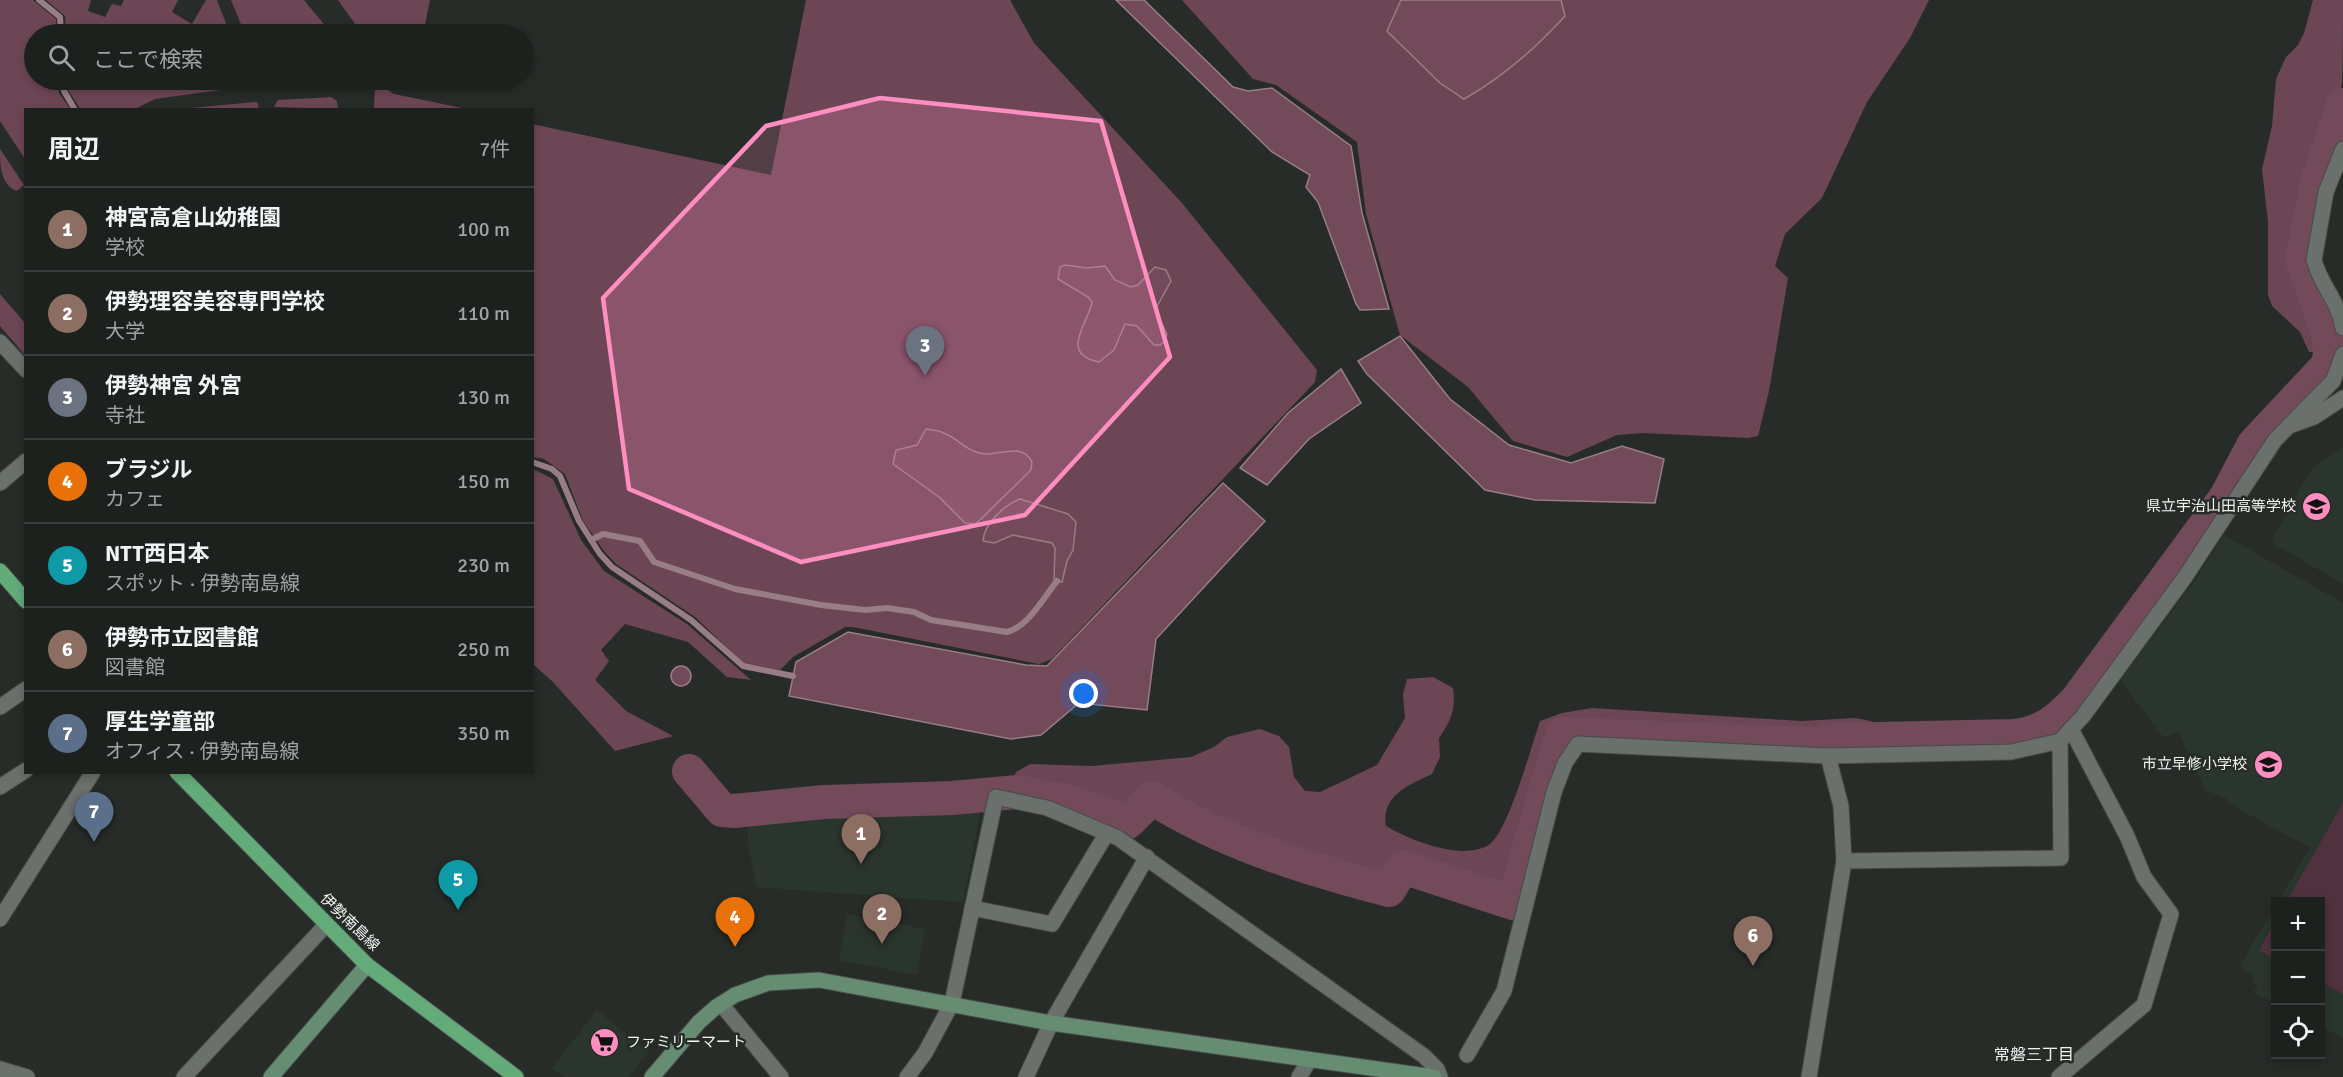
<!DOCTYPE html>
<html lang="ja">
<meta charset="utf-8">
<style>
body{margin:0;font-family:Signika,"Noto Sans JP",sans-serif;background:#2a2e2b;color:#f1f3f6}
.controls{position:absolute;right:18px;bottom:18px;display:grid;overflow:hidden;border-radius:0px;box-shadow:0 3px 9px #0003}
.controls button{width:54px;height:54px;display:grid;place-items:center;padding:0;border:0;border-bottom:2px solid #3b3e3c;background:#1d211e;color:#f1f3f6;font:30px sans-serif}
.you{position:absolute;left:1084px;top:694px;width:21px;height:21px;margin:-15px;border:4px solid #fff;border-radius:50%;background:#1a73e8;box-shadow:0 0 0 9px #1a73e833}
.badge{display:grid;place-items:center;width:39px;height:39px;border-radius:50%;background:#fd8ebf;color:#fff;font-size:20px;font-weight:700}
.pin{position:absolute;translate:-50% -50px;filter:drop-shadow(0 2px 3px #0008)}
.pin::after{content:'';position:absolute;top:32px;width:21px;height:18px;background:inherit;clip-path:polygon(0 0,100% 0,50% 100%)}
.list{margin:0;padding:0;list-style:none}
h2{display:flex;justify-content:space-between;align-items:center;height:78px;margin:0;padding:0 24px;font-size:26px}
h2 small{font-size:20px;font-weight:400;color:#a0a3a4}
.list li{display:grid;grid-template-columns:39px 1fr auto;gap:18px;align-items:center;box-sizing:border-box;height:84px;padding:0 24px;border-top:2px solid #3b3e3c}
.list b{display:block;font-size:22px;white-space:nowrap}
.list p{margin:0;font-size:20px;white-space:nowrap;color:#a0a3a4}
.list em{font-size:20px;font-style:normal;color:#a0a3a4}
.icon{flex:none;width:33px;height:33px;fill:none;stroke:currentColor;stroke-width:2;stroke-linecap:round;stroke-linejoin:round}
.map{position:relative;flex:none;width:2343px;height:1077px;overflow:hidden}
.search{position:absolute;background:#1d211e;box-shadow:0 3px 9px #0003;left:24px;top:24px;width:510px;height:66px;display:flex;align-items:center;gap:15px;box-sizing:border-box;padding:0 21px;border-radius:33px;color:#a0a3a4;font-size:22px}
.panel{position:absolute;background:#1d211e;box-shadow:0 3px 9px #0003;left:24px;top:108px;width:510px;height:666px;border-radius:0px}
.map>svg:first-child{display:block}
.built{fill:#2a352d}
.green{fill:#4f323e}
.forest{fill:#6d4656}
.water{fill:#724a5a;stroke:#987d87;stroke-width:1.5}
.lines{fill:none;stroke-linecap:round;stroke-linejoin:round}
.stream{stroke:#987d87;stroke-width:6}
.river{stroke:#724a5a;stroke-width:34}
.street-casing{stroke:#464b47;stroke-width:17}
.secondary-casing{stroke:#464b47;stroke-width:17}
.primary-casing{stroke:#464b47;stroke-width:17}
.street{stroke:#6a706b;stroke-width:15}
.secondary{stroke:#668d72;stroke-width:15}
.primary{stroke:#63ab79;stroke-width:15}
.marked{fill:#fd8ebf;fill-opacity:0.2;stroke:#fd8ebf;stroke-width:4.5;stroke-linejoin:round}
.labels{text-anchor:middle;stroke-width:5;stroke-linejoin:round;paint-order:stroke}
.poi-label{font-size:15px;fill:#f0f4f1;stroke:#272c28;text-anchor:end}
.street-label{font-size:15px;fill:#f0f4f1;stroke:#272c28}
.neighbourhood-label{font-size:16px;fill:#f0f4f1;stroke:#272c28}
</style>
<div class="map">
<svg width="2343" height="1077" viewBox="0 0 2343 1077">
<rect width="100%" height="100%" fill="#272c28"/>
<g class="built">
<path d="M2343,447v137l-72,-42 39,-71z"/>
<path d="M2224,535l119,68v435l-22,-12 -1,-124 -42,-1 32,-53 -69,-38 -16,-12 -20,-8 -27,-59 -14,7 -44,-58 77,-102z"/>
<path d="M983,799l-20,103 -207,-15 -8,-45v-26z"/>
<path d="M2275,906v97l-22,-11 5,-6 -6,-4 3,-4 -15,-12z"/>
<path d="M847,914l78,15 -8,46 -78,-15z"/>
<path d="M597,1010l51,42 -20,25h-63l-13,-9z"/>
</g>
<g class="green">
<path d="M2343,803v191l-22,-12 -1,-80 -33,-1z"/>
<path d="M2275,921v38l-16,-8z"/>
</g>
<g class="forest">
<path d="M0,0h33l23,19 1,15h-23v46h24l1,13 11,16 -44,1 -1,49 -25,-38z"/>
<path d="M46,0h45l-3,11 17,6 7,-13 9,2 3,-6h54l-6,12 20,12 14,-24h11l13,34h-164l-1,-18z"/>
<path d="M231,0h73l28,34h-87z"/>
<path d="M338,0h92l-7,34h-61z"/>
<path d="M806,0h204l24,43 148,160 135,167 -2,12 -263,277 -13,5 -186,-37h-8l-52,30 -13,13 -36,-6 -49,-47 -79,-53 -12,-13 -21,-30 -18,-47 -21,-15 -11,-2 -1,-333 239,51z"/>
<path d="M1182,0h747l-19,38 -43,64 -45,96 -37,36 -10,32 13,12 -19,113 -11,45 -10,2 -105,-5 -26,2 -50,22 -54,-16 -45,-54 -68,-52 -34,-121 -9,-72 -81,-57 -23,-6z"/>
<path d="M2313,0h30c0,26 0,57 -1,83 -12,62 -47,121 -46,186 1,27 27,55 22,83h-9l-9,-20 -28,-26 -4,-11v-73l-6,-53 10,-43 4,-47 10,-22 12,-12 6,-12z"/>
<path d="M68,80h179l3,6 -95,13 -20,10 -54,1 -13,-20z"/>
<path d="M379,84l15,10 73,15h-93l1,-22z"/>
<path d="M331,97l6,4 1,8 -64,-2 4,-7z"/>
<path d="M257,102l2,7h-80z"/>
<path d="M0,149l24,36 -7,6c-17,-6 -17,-26 -17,-42z"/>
<path d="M0,294l25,29v32l-25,-29z"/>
<path d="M533,469l20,10 28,61 23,31 83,53 64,56 -24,-3 -39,-35 -63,-18 -24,26 8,11 -14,19 31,31 47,25 -58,15 -62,-69 -20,-18z"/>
<path d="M1433,677l20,11c3,21 -2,33 -14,50l1,19 -8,17c-24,11 -51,22 -46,52 25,15 79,36 104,18 18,-13 42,-99 50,-123l22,-8 30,-5 209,13 54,-3 16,3 8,7 -13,8 -71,3 -234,-8 -50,167 -109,-36 -15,24c-80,-25 -165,-47 -236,-94l-20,22 -6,1 -59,-21 -47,-9 -6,-5 3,-8 14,-8 62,2 99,-9 23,-10 13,-10 33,-8 19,7 10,11 5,30 11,14 15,1 57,-27 28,-47 -2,-24 4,-15z"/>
</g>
<g class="water">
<path d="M1116,0h28l89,87 15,4 24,-3 79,58 11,67 27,96 -29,1 -4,-6 -38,-102 -12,-15 4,-12 -38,-23z"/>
<path d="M1401,0h160l4,16c-30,33 -62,61 -101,83l-24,-16 -53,-52z"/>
<path d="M1065,265l22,3 18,-2 10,14 16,7 7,-2 17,-18 11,3 5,11 -16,29 12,24 -2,7 -5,4h-6l-17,-19 -12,-2 -11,26 -15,12c-41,-8 -10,-40 -7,-60l-4,-5 -30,-18 2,-12z"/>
<path d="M1400,336l50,63 59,46 62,18 51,-17 42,13 -9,44 -120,-3 -50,-10 -118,-116 -9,-13z"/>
<path d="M1341,369l20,34 -52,36 -42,46 -27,-17 48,-55z"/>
<path d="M926,429c6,1 13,1 18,4 15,6 25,21 42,21 15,0 38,-11 46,8l-1,8 -50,49 -6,5 -10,-1 -26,-26 -46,-33 3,-14 21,-5z"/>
<path d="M1223,483l42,38 -109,118 -9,71 -68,-7 -38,32 -30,4 -222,-43 7,-34 52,-30 178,33 21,1z"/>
<path d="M1020,499l48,15 8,8 -3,28 -6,11 -5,21 -8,-2 1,-32 -3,-5 -39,-8 -19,8 -11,-2c1,-17 21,-36 37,-42z"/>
<circle cx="681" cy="676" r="10"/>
</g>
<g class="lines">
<g class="stream">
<path d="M39,0l21,17 1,17"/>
<path d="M63,80l1,11 11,19"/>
<path d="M532,462l20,7 8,7 19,45 21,33 12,13 79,53 52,46 50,10"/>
<path d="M591,540l12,-6 37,7 14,21 81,27 86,16 44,5 22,-2 27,4 17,8 76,12c21,-5 37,-35 50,-51"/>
</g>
<path class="river" d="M689,771l33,39 12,1 90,-9 128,-4 65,-6 50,9 61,21 24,-24c72,45 155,71 237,92l14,-23 110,36 49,-169 258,10 11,-4 181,-4c28,-2 45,-15 64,-35l150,-204 28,-53 73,-78 3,-10 -1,-20 -27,-77 16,-81 25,-73"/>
<defs>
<g id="street">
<path d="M2343,149l-17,43 -12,68c6,24 25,42 29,68"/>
<path d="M0,342l26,28"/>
<path d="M2289,426l25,-9 29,-19"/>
<path d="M0,483l26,-22"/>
<path d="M0,707l26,-18"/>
<path d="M0,787l26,-17"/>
<path d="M1844,861l217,-3 -1,-117"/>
<path d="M972,908l80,16 55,-91"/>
<path d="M0,919l93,-147"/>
<path d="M721,1004l60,73"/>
<path d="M1467,1055l37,-64 50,-199 11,-29 13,-19 250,12 183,-4 49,-11 23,-25 102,-139 90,-137 58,-59 10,-27"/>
<path d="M0,1069l27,8"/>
<path d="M184,1077l142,-152"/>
<path d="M907,1077l18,-24 27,-50 44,-206 51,11 71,30 306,218 13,13 3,8"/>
<path d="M1026,1077l25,-54 96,-166"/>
<path d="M1299,1077l10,-16"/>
<path d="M1809,1077l35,-216 -3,-55 -13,-50"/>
<path d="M2059,1077l85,-72 27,-91 -27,-37 -17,-41 -56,-107"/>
</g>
<g id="secondary">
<path d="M271,1077l96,-112"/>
<path d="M652,1077l47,-55 17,-15 19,-12 33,-12 51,-3 232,43 383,54"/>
</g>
<g id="primary">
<path d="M0,571l26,30"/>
<path d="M177,772l190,193 149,112"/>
</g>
</defs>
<use href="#street" class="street-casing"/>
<use href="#secondary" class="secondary-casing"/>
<use href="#primary" class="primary-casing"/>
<use href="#street" class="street"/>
<use href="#secondary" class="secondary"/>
<use href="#primary" class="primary"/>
</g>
<path class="marked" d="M880,98l221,23 69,236 -145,158 -224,47 -172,-73 -26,-191 163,-172z"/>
<defs>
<symbol id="school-disc" viewBox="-11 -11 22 22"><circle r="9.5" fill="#fd8ebf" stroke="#272c28"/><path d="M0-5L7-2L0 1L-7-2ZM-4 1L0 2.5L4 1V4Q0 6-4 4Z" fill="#111"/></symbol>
<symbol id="supermarket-disc" viewBox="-11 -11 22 22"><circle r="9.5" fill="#fd8ebf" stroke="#272c28"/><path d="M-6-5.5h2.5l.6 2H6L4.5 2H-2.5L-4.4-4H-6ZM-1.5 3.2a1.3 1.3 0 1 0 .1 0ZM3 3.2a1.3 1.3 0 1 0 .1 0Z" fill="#111"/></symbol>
</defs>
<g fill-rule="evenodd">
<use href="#school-disc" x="2300" y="490" width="33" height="33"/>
<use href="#school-disc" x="2252" y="748" width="33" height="33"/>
<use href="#supermarket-disc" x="588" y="1026" width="33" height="33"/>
</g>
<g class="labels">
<g class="poi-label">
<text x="2296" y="511">県立宇治山田高等学校</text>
<text x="2247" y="769">市立早修小学校</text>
<text x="626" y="1047" text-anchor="start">ファミリーマート</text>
</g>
<g class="street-label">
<text transform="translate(350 922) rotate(44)" y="5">伊勢南島線</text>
</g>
<g class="neighbourhood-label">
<text x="2034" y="1060">常磐三丁目</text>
</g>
</g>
</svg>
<div class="controls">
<button>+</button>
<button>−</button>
<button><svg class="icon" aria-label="locate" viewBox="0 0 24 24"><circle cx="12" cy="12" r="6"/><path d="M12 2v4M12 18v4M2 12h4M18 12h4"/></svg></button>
</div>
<div class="you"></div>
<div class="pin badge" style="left:861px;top:864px;background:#8d6e63">1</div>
<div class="pin badge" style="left:882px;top:944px;background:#8d6e63">2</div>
<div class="pin badge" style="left:925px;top:376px;background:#6b7280">3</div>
<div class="pin badge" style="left:735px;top:947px;background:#e8710a">4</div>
<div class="pin badge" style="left:458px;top:910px;background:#0f9aa8">5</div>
<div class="pin badge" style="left:1753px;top:966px;background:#8d6e63">6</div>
<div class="pin badge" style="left:94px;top:842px;background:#5c6f8a">7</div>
<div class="search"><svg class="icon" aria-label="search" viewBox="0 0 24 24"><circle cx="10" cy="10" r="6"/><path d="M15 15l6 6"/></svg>ここで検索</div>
<section class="panel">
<h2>周辺<small>7件</small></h2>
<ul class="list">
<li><span class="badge" style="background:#8d6e63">1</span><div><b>神宮高倉山幼稚園</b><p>学校</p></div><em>100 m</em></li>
<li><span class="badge" style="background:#8d6e63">2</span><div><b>伊勢理容美容専門学校</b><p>大学</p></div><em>110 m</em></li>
<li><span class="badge" style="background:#6b7280">3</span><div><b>伊勢神宮 外宮</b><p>寺社</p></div><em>130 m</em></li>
<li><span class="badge" style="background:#e8710a">4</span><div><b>ブラジル</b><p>カフェ</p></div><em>150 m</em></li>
<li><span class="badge" style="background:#0f9aa8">5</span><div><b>NTT西日本</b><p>スポット · 伊勢南島線</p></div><em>230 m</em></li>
<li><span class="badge" style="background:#8d6e63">6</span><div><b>伊勢市立図書館</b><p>図書館</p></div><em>250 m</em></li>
<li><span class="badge" style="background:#5c6f8a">7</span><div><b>厚生学童部</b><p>オフィス · 伊勢南島線</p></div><em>350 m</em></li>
</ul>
</section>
</div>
